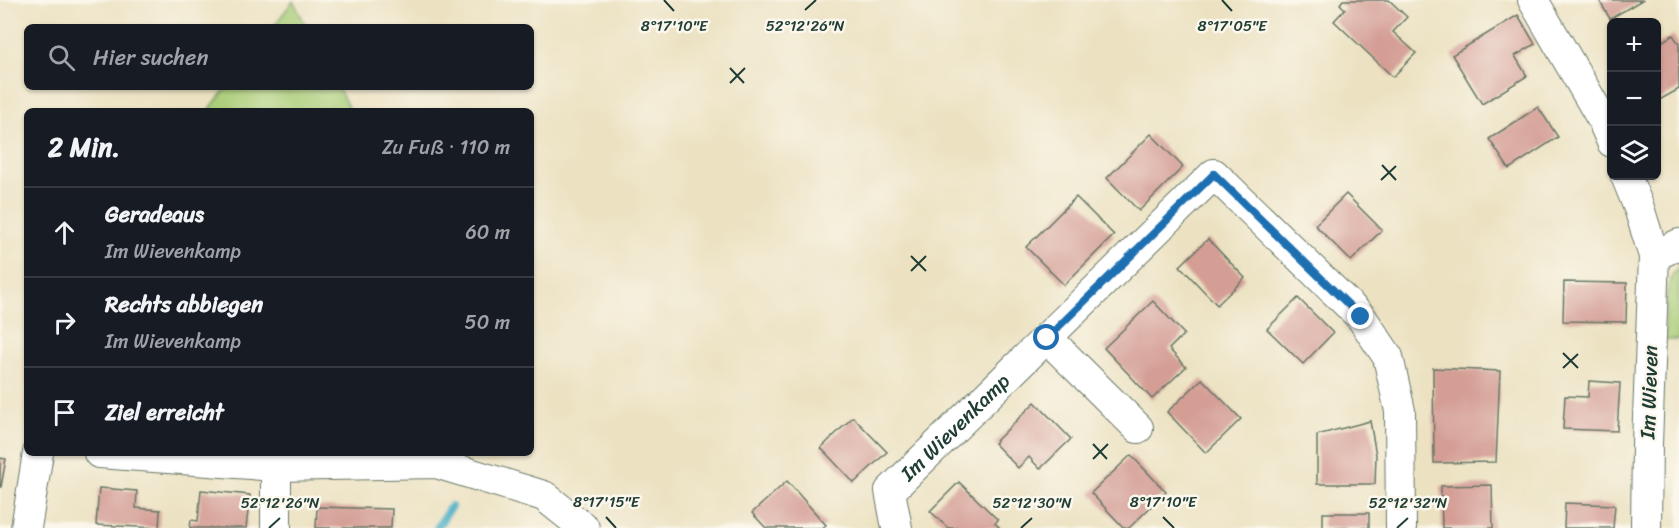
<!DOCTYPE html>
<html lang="de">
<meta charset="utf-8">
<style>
body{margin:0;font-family:Sriracha,sans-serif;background:#20242c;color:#f1f3f6}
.controls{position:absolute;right:18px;top:18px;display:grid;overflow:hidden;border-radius:9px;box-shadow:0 2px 4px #0004}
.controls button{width:54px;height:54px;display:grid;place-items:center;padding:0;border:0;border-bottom:2px solid #363941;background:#171b24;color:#f1f3f6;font:30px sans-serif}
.stop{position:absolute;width:18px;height:18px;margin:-14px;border:4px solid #1f6fb2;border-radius:50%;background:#fff}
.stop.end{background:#1f6fb2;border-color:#fff;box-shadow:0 2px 6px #0008}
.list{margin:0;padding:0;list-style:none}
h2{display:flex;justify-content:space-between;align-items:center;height:78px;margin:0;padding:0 24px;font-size:26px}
h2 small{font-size:20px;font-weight:400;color:#9ea1a6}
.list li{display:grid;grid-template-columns:39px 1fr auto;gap:18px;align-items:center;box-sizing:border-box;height:90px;padding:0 24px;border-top:2px solid #363941}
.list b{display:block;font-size:22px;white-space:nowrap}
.list p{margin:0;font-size:20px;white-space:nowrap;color:#9ea1a6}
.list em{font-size:20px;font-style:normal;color:#9ea1a6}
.icon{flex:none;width:33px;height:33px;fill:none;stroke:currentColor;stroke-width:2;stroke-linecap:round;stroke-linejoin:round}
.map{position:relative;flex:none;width:1679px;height:528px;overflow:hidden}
.search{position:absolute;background:#171b24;box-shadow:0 2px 4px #0004;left:24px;top:24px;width:510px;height:66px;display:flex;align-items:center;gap:15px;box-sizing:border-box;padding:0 21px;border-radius:9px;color:#9ea1a6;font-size:22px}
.panel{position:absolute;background:#171b24;box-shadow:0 2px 4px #0004;left:24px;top:108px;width:510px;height:348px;border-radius:9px}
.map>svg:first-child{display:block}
.green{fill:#a8cc76;stroke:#648455;stroke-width:1.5}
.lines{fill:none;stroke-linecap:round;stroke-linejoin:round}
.stream{stroke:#44adc4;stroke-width:8}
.building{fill:#d49e95}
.minor-casing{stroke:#677766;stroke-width:32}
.minor{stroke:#fff;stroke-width:30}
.route{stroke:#1f6fb2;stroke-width:8}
.ticks{fill:none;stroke:#1f3d34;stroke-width:2}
.labels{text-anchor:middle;stroke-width:5;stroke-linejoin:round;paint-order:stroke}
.street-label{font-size:21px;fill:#1f3d34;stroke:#fbf7ec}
.ticks-label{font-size:15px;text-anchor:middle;fill:#1f3d34;stroke:#fbf7ec;stroke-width:5;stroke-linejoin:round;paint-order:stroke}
</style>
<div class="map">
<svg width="1679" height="528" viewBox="0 0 1679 528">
<rect width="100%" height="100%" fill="#fbf7ec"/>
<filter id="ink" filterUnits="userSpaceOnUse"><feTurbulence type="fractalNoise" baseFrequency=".0167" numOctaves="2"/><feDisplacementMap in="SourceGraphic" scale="12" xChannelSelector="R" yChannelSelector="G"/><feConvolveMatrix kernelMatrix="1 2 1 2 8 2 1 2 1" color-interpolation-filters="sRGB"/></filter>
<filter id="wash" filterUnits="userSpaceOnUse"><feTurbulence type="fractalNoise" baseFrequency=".008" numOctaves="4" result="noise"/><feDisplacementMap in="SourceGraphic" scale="24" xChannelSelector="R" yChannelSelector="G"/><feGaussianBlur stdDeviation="1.35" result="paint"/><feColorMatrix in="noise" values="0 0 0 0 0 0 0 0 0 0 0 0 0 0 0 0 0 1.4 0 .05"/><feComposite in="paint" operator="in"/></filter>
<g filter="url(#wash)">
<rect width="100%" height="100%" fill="#ece2c2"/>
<g class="green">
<path d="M293,1l14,26h-34z"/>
<path d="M227,87h111l12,24h-142z"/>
<path d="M1679,268v72h-14c1,-19 -3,-61 14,-72z"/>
</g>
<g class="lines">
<path class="stream" d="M437,528l14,-22"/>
</g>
<g id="blocks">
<g class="building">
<path d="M1343,0h46l18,17 -14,15 23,21 -23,24 -59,-56 11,-12 -5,-5z"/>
<path d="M1599,0h43l-32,19z"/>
<path d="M1518,15l17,29 -20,12 12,20 -45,28 -30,-49z"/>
<path d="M1673,35l6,9v45l-23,13v-57z"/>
<path d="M1538,107l20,30 -49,32 -20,-30z"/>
<path d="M1151,134l32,33 -44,44 -32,-33z"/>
<path d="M1346,194l36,36 -31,31 -36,-36z"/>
<path d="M1076,197l38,38 -50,50 -38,-38z"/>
<path d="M1208,239l37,39 -28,27 -37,-39z"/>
<path d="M1564,282l63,1 -1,39 -63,-1z"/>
<path d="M1298,298l35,35 -30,31 -36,-35z"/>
<path d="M1153,301l31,33 -15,15 17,18 -34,32 -48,-51z"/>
<path d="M1433,368l67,3 -4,91 -62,1z"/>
<path d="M1202,379l39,40 -35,34 -39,-41z"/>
<path d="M1589,381l31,2 -3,48 -54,-2 2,-33 23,1z"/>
<path d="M1035,402l36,37 -31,30 -11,-12 -11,11 -24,-25z"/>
<path d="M853,417l34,35 -33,31 -33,-35z"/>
<path d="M1370,421l6,34 -1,29h-58v-49z"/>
<path d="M1131,455l35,37 -37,36h-5l-33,-35z"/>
<path d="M0,458l6,1 -5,28h-1z"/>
<path d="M787,481l39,44 -4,3h-56l-14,-15z"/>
<path d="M959,482l39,38 -3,3 5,5h-52l-18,-17z"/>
<path d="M1492,485l1,43h-51l-1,-42z"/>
<path d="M99,488l38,3 -1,17 24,2 -1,18 -63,-3z"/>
<path d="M201,490l49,5 -4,33h-56l1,-8 7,1z"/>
<path d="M1565,503l50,2 -2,23h-49z"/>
<path d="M317,507l75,2 -1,19h-75z"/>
<rect x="1323" y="513" width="46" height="15"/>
</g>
</g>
</g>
<g filter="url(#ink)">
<use href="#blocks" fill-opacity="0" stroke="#677766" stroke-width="1.5"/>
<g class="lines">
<defs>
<g id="minor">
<path d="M1533,0l69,119 10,23"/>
<path d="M1626,176l13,32 15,48 -7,188 -1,84"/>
<path d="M1654,256l25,-12"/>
<path d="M1047,338l91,90"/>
<path d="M99,453l177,13 160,-3 108,33 40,32"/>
<path d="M276,466v62"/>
<path d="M26,528l12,-75"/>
<path id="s1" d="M897,528l-7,-37 324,-317 147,143 27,40 12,54 1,117"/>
</g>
</defs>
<use href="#minor" class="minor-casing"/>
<use href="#minor" class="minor"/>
</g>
</g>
<g class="lines" filter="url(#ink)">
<path class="route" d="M1047,338l167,-164 147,143"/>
</g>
<path class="ticks" d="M664,0l10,11M1222,0l10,11M805,10l11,-10M730,68l14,15M730,83l15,-15M1382,165l14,15M1381,180l15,-14M911,256l15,15M911,271l15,-15M1563,353l15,15M1563,368l15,-14M1093,444l14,15M1093,459l15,-15M606,517l10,11M1163,517l11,11M269,528l11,-10M1021,528l11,-10M1397,528l11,-10"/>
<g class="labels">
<g class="street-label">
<text transform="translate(1649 392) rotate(-88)" y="7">Im Wieven</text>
<text dy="7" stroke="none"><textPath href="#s1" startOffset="129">Im Wievenkamp</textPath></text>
</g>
</g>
<g class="ticks-label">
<text x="805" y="31">52°12'26"N</text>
<text x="674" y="31">8°17'10"E</text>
<text x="1232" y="31">8°17'05"E</text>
<text x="606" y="507">8°17'15"E</text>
<text x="1163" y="507">8°17'10"E</text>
<text x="280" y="508">52°12'26"N</text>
<text x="1032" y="508">52°12'30"N</text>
<text x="1408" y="508">52°12'32"N</text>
</g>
</svg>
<div class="controls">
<button>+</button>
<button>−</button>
<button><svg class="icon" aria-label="layers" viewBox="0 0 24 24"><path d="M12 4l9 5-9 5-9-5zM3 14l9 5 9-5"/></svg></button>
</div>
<div class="stop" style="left:1047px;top:338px"></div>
<div class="stop end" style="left:1361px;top:317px"></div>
<div class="search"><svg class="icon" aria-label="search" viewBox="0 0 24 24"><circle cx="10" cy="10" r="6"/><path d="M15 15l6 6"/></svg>Hier suchen</div>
<section class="panel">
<h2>2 Min.<small>Zu Fuß · 110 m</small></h2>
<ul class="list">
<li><svg class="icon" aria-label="ahead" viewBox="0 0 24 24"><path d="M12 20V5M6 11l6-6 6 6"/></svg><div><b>Geradeaus</b><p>Im Wievenkamp</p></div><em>60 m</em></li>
<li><svg class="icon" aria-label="right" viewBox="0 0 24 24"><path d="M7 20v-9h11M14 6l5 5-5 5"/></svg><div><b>Rechts abbiegen</b><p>Im Wievenkamp</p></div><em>50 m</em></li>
<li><svg class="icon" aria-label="arrive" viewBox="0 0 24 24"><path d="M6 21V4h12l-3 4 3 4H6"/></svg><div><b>Ziel erreicht</b></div></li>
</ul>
</section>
</div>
